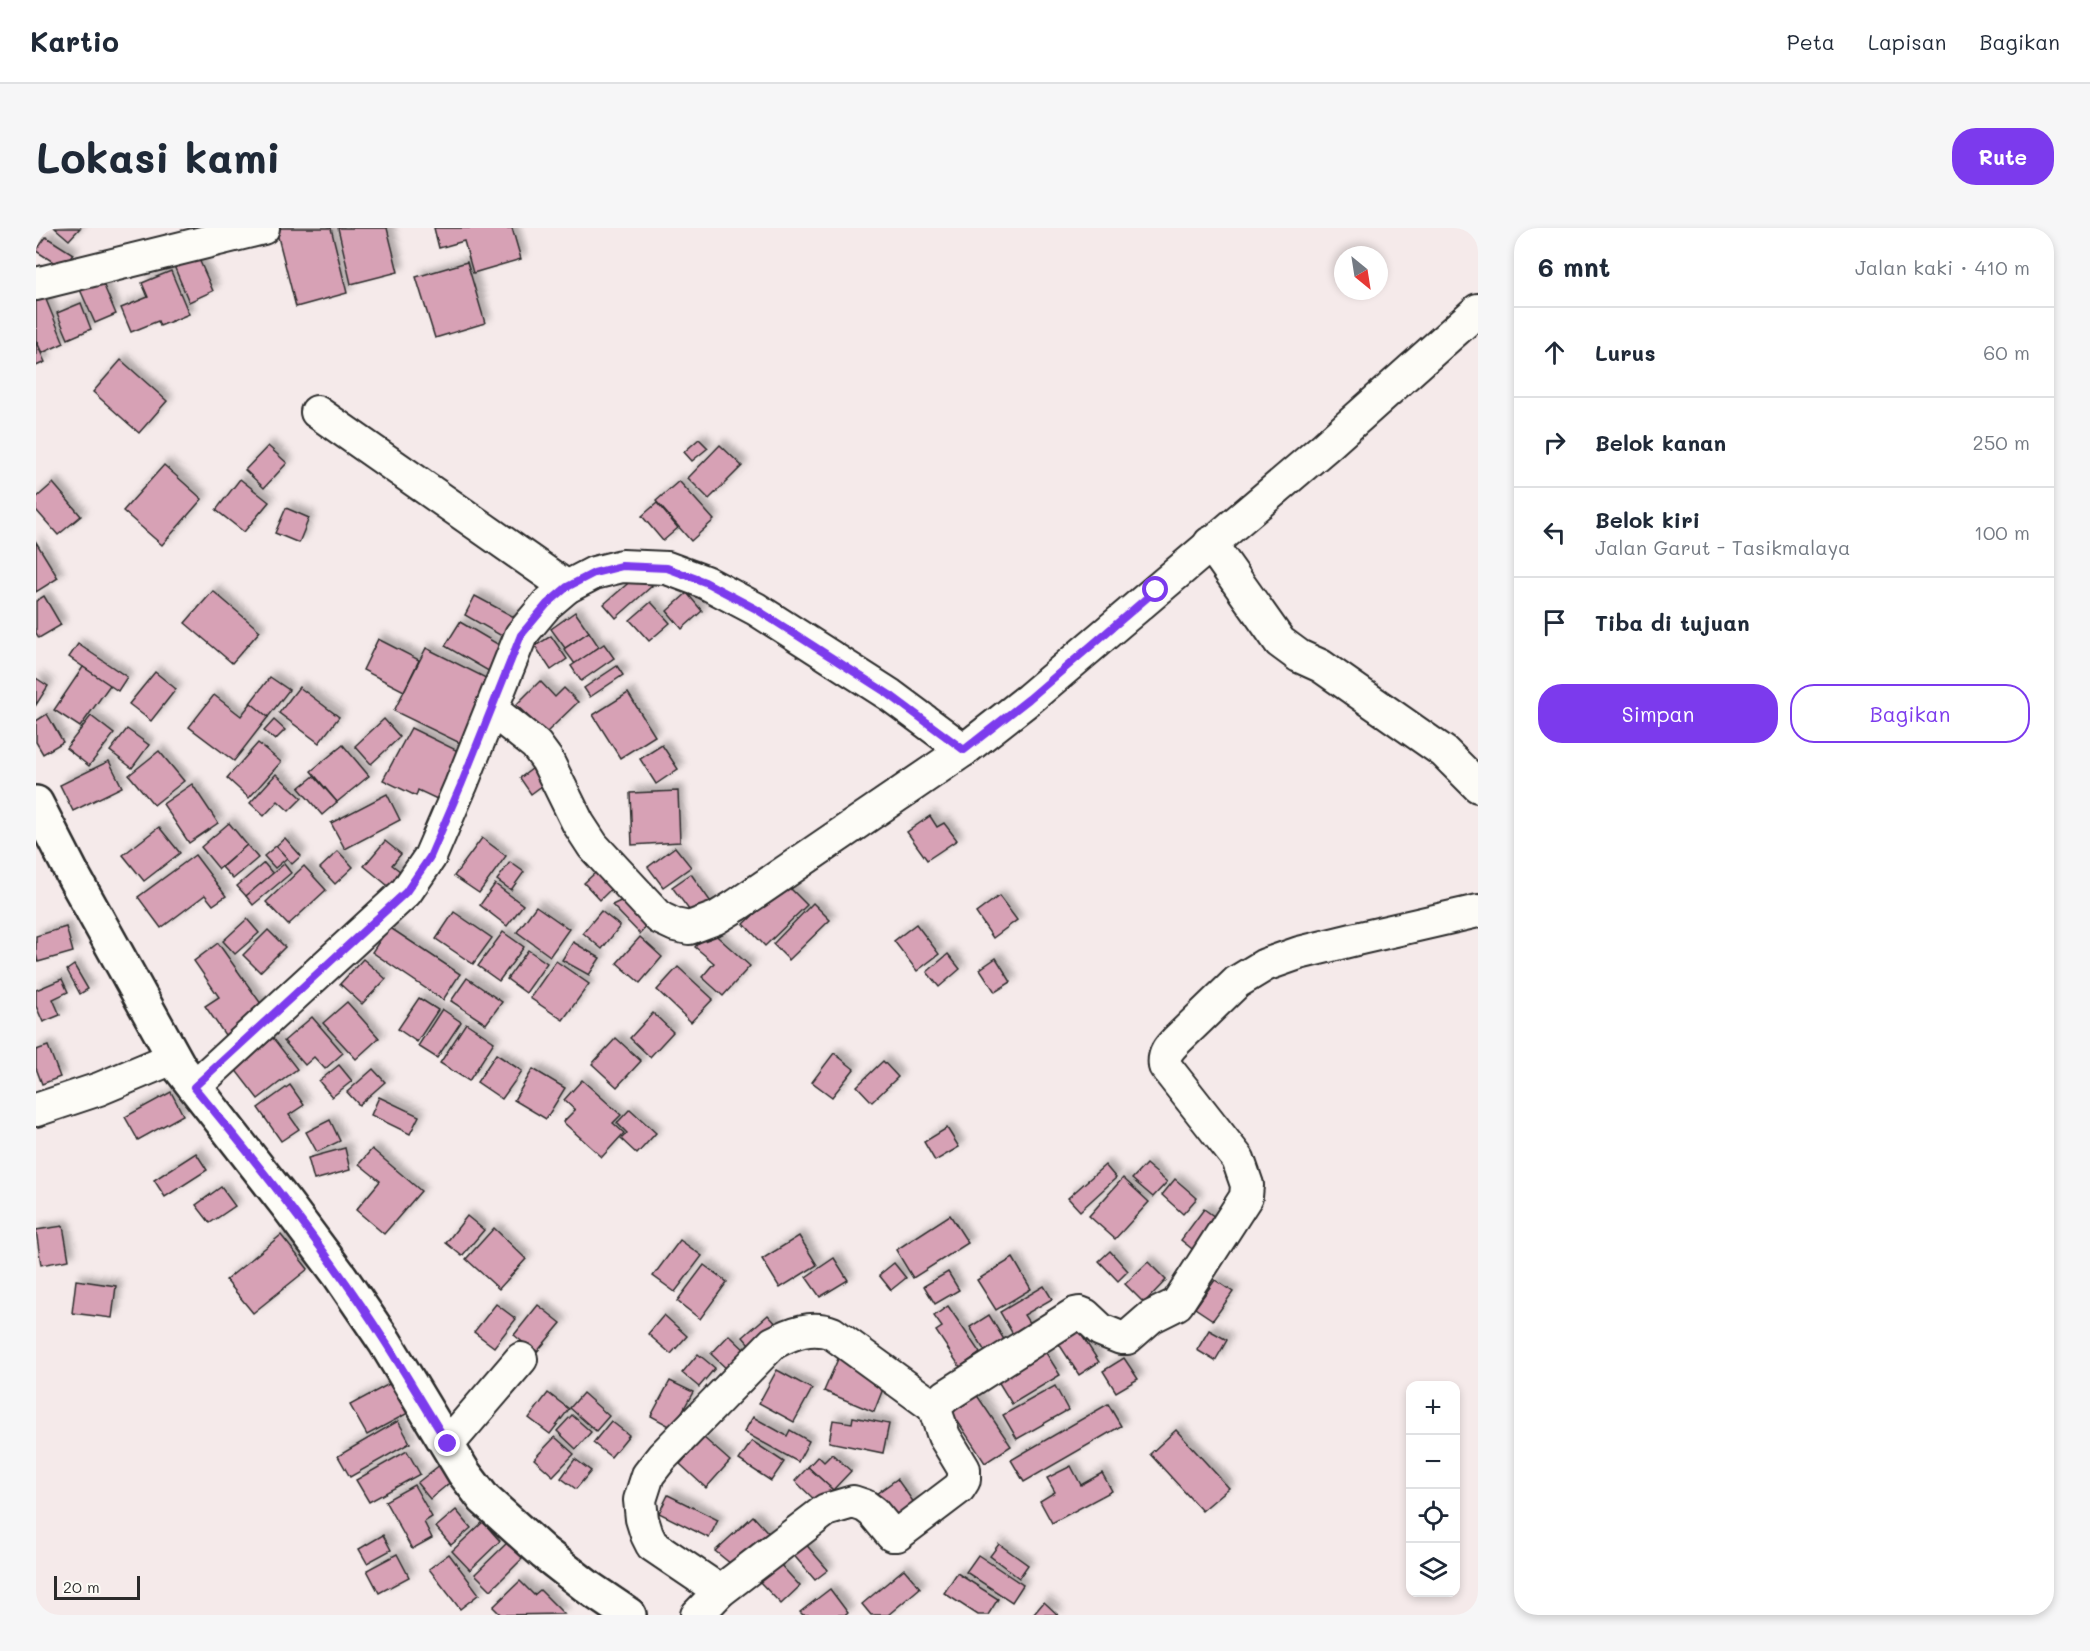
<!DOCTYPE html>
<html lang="id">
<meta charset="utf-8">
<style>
body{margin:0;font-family:Mali,sans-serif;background:#f6f6f7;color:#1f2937}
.controls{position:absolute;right:18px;bottom:18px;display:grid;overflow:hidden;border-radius:12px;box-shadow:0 3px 9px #0003}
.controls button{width:54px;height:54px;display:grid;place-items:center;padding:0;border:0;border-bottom:2px solid #e0e1e3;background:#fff;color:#1f2937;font:30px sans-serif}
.compass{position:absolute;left:1298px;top:18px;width:54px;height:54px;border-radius:50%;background:#fff;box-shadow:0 3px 9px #0003;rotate:150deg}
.scale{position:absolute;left:18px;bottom:15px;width:86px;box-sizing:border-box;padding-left:6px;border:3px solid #2b2b2b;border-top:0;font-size:16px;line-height:21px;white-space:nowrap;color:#2b2b2b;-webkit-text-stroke:4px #fdfcf7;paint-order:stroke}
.stop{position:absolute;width:18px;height:18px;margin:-14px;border:4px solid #7c3aed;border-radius:50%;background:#fff}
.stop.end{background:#7c3aed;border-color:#fff;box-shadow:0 2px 6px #0008}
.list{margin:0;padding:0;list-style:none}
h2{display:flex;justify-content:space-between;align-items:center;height:78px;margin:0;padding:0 24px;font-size:26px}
h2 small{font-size:20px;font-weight:400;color:#747a83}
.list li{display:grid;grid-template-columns:39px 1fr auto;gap:18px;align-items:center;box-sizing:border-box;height:90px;padding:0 24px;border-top:2px solid #e0e1e3}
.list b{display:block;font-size:22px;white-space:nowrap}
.list p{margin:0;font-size:20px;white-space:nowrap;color:#747a83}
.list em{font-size:20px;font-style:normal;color:#747a83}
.actions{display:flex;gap:12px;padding:18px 24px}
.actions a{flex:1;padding:14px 0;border:2px solid #7c3aed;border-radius:24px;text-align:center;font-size:21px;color:#7c3aed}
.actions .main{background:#7c3aed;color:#fff}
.icon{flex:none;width:33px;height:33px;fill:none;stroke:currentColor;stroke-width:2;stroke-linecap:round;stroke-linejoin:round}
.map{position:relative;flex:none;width:1442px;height:1387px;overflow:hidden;border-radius:24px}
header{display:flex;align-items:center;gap:36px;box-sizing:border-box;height:84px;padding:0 30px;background:#fff;border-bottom:2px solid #e0e1e3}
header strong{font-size:28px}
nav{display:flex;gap:33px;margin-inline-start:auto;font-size:21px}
.intro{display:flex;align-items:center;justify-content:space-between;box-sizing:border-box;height:144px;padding:0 36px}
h1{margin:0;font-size:42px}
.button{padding:15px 27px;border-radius:24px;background:#7c3aed;color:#fff;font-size:21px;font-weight:700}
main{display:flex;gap:36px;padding:0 36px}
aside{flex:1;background:#fff;border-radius:24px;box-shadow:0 3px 9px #0003}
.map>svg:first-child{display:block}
.building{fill:#d7a1b5;stroke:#2b2b2b;stroke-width:1.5;filter:url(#shadow)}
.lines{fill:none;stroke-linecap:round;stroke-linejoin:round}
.street-casing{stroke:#2b2b2b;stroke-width:36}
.primary-casing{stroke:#2b2b2b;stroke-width:38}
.street{stroke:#fdfcf7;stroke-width:32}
.primary{stroke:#fdfcf7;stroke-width:33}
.route{stroke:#7c3aed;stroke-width:8}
</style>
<header>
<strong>Kartio</strong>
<nav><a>Peta</a><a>Lapisan</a><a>Bagikan</a></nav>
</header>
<div class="intro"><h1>Lokasi kami</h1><a class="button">Rute</a></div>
<main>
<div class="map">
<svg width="1442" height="1387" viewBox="0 0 1442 1387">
<defs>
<filter id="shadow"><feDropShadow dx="5.5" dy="-5.5" stdDeviation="3" flood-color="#0004"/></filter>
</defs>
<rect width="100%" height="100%" fill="#f5eaea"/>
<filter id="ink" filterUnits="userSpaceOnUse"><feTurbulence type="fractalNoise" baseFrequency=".0167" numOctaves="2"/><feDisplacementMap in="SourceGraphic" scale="12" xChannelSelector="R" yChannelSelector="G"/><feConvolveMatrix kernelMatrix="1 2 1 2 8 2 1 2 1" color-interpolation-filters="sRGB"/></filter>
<g filter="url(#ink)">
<g class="building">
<path d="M19,0h25l-11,12z"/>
<path d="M246,0h49l16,65 -51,14 -20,-78z"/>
<path d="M302,0h49l11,44 -47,12z"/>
<path d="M398,0h78l9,31 -48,14 -9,-32 -25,7z"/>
<path d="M10,9l27,17 -9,15 -28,-18z"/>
<path d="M159,22l18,41 -24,11 -17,-41z"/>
<path d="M431,34l18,61 -50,15 -19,-61z"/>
<path d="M135,43l18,43 -29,12 -2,-5 -27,11 -10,-24 27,-11 -6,-14z"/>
<path d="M63,46l17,40 -21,9 -18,-40z"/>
<path d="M6,62l22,53 -22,10 -6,-13v-47z"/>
<path d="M45,75l10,26 -23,10 -11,-26z"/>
<path d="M0,114l9,20 -9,4z"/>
<path d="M85,132l46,41 -28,32 -46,-41z"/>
<path d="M663,211l9,9 -16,13 -8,-9z"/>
<path d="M684,217l22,21 -33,33 -21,-21z"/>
<path d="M232,218l19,17 -23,25 -19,-18z"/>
<path d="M128,237l38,34 -40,46 -39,-34z"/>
<path d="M204,251l29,23 -25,30 -28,-22z"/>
<path d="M643,253l35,39 -23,21 -35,-40z"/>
<path d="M17,255l28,33 -23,19 -22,-25v-12z"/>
<path d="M621,275l21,25 -15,13 -21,-25z"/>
<path d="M250,280l23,10 -10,25 -24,-10z"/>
<path d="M0,314l22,36 -22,14z"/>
<path d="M604,345l12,13 -36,32 -12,-14z"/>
<path d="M177,363l47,40 -28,32 -47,-40z"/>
<path d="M651,365l15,18 -20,18 -15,-18z"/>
<path d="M8,368l17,29 -22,13 -3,-5v-32z"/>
<path d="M439,368l43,23 -11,20 -42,-24z"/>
<path d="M615,374l19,21 -21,18 -19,-21z"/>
<path d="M539,384l14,20 -24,16 -14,-19z"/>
<path d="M424,394l46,27 -14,24 -47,-27z"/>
<path d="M553,404l10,15 -24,17 -11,-15z"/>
<path d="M515,408l16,23 -16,11 -16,-24z"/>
<path d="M342,411l41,21 -15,31 -41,-21z"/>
<path d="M42,416l49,33 -9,14 -49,-34z"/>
<path d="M568,416l10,14 -33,23 -10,-15z"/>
<path d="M390,420l66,33 -32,62 -66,-32z"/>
<path d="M581,438l6,9 -33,22 -6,-9z"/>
<path d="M47,439l27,18 -30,42 -26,-17z"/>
<path d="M119,444l21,17 -25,32 -22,-17z"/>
<path d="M234,449l19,13 -21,27 -18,-14z"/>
<path d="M0,450l12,8 -12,19z"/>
<path d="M504,453l15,16 9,-9 14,14 -32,31 -30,-28z"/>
<path d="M263,459l40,30 -20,26 -40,-30z"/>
<path d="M592,465l27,43 -35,22 -27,-43z"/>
<path d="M178,467l27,21 10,-13 17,14 -34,44 -45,-34z"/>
<path d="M11,486l16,28 -20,12 -7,-12v-21z"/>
<path d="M55,488l23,18 -25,32 -23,-18z"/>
<path d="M348,491l16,18 -29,27 -16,-18z"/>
<path d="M238,492l11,10 -10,10 -11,-9z"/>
<path d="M375,500l49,24 -23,47 -19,-9 -2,6 -33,-16z"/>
<path d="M91,501l22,16 -17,23 -22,-17z"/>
<path d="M222,515l23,19 -32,36 -22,-20z"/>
<path d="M307,517l26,31 -32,26 -26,-31z"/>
<path d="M626,517l16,24 -22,15 -16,-25z"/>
<path d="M123,523l25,30 -30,24 -25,-30z"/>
<path d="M73,533l13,26 -49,24 -13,-26z"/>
<path d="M500,538l11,16 -16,12 -11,-16z"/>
<path d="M240,546l26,24 -13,13 -11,-10 -14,15 -14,-13z"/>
<path d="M278,548l23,26 -15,13 -23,-27z"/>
<path d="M156,556l26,39 -29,20 -26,-39z"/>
<path d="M642,563l2,51 -48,3 -2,-52z"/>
<path d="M351,566l13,26 -55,29 -14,-26z"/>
<path d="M894,588l7,11 7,-4 13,17 -30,20 -20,-28z"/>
<path d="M193,595l18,22 -28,24 -18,-22z"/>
<path d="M123,599l21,26 -36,28 -21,-26z"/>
<path d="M249,610l16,18 -9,8 -16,-18z"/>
<path d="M446,610l24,18 -27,37 -25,-17z"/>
<path d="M349,613l16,13 -9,11 13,10 -12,15 -29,-24z"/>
<path d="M211,617l11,13 -25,21 -11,-12z"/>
<path d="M240,618l11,12 -12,10 -11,-12z"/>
<path d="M639,619l16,20 -28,20 -15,-20z"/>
<path d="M302,623l15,16 -18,17 -15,-16z"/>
<path d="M159,627l31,41 -13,9 -8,-10 -44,33 -23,-31z"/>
<path d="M474,634l14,10 -13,18 -14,-10z"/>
<path d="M228,635l9,11 -27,22 -9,-10z"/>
<path d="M248,636l7,9 -38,32 -7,-9z"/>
<path d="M569,636l14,17 -19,19 -16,-17z"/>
<path d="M268,638l22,24 -38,35 -22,-23z"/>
<path d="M655,646l22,31 -18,13 -23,-31z"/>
<path d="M459,656l28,21 -16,21 -27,-21z"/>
<path d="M750,656l21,21 -42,41 -21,-22z"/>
<path d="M963,668l18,24 -24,18 -17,-25z"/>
<path d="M591,670l24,23 -11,13 -28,-29z"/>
<path d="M777,675l17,17 -41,40 -16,-16z"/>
<path d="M500,678l33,23 -19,27 -33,-24z"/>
<path d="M565,683l19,15 -18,23 -19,-16z"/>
<path d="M418,684l38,26 -19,26 -37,-25z"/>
<path d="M211,691l12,14 -24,21 -12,-13z"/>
<path d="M880,696l23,30 -22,17 -23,-30z"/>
<path d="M30,699l7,25 -35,10 -2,-8v-18z"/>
<path d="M353,699l71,47 -17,26 -71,-48z"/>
<path d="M232,702l17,17 -25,25 -17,-17z"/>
<path d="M674,702l40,36 -27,30 -21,-19 12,-14 -19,-16z"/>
<path d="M467,704l21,15 -25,34 -21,-15z"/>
<path d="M604,709l22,20 -22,26 -23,-20z"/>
<path d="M537,714l27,16 -11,17 -27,-15z"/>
<path d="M182,715l46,65 -39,27 -20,-29 14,-9 -25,-36z"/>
<path d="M492,722l19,13 -21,30 -19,-14z"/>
<path d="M912,726l12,15 -21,18 -12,-15z"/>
<path d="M960,730l15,24 -16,10 -15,-23z"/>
<path d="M327,731l23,20 -24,25 -22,-20z"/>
<path d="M520,733l33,23 -26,36 -33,-22z"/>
<path d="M38,737l14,24 -8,5 -13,-24z"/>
<path d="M642,739l35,32 -22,23 -34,-32z"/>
<path d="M431,750l35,24 -16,22 -35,-23z"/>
<path d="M26,751l6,13 -15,7 7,16 -17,7 -7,-16v-16z"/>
<path d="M383,770l19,12 -21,32 -19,-13z"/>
<path d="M311,774l32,36 -23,21 -33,-36z"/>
<path d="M406,781l19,13 -24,36 -19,-12z"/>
<path d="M617,785l20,19 -23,25 -20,-19z"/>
<path d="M276,789l31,36 -18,16 -11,-12 -9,8 -21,-24z"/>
<path d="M430,795l28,19 -25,39 -29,-18z"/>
<path d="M237,810l24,31 -39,30 -24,-31z"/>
<path d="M580,810l25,23 -24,26 -25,-23z"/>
<path d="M12,818l12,31 -18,7 -6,-16v-18z"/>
<path d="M798,825l20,16 -22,28 -20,-15z"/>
<path d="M460,826l26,17 -20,28 -25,-17z"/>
<path d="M847,833l15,16 -26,25 -15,-16z"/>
<path d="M303,837l13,16 -20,16 -13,-16z"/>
<path d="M337,841l12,13 -26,23 -12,-13z"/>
<path d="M497,841l32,19 -19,31 -32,-19z"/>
<path d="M546,852l39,35 -8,8 11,10 -22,24 -39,-35 12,-12 -11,-10z"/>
<path d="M254,857l14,20 -15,10 10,14 -18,12 -23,-33z"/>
<path d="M135,864l12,23 -45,25 -13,-23z"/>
<path d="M343,869l40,19 -9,18 -39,-19z"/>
<path d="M594,881l26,24 -19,21 -16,-15 6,-6 -10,-10z"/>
<path d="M294,892l10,21 -23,11 -11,-20z"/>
<path d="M911,900l12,19 -24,14 -11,-19z"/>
<path d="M309,920l5,22 -36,10 -6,-22z"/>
<path d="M336,921l49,42 -37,43 -28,-24 24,-29 -21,-17z"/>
<path d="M160,925l11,17 -42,27 -11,-17z"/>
<path d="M1110,936l21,18 -14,15 -21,-18z"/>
<path d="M1069,937l11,13 -36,33 -12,-13z"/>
<path d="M1087,950l26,24 -34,37 -26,-23z"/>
<path d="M1139,951l22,19 -14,16 -21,-19z"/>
<path d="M185,959l14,19 -25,17 -14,-18z"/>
<path d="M1168,981l15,11 -23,32 -15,-12z"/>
<path d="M914,987l18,28 -55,35 -17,-28z"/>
<path d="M431,988l17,14 -22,26 -16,-13z"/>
<path d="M27,998l6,34 -28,5 -5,-35z"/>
<path d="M458,1000l32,31 -27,30 -33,-30z"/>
<path d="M245,1007l27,34 -55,44 -27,-33z"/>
<path d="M763,1008l18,29 -37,23 -18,-29z"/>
<path d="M644,1012l22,16 -27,36 -22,-16z"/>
<path d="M1074,1023l18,20 -10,10 -19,-20z"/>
<path d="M798,1030l14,22 -28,17 -14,-20z"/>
<path d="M977,1030l18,31 -35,21 -19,-30z"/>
<path d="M1112,1034l18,18 -22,23 -19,-19z"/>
<path d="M858,1035l12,15 -15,12 -12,-15z"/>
<path d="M668,1037l23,17 -27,37 -23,-18z"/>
<path d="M912,1044l11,18 -24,14 -11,-18z"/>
<path d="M40,1052l40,6 -4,32 -40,-5z"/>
<path d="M1179,1052l18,12 -20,28 -18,-12z"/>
<path d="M1008,1058l8,13 -28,16 11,17 -17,11 -18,-31z"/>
<path d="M460,1076l20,15 -22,28 -20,-15z"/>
<path d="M502,1077l23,18 -25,30 -22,-18z"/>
<path d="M912,1078l32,47 -20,14 -24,-36 6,-4 -8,-11z"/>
<path d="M628,1087l23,21 -16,18 -23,-20z"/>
<path d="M732,1087l11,12 -25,23 -11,-13z"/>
<path d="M953,1087l22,36 -19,12 -22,-36z"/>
<path d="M1041,1100l22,34 -20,13 -22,-34z"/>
<path d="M1173,1102l18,10 -12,21 -18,-11z"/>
<path d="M693,1107l20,19 -18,19 -20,-19z"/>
<path d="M1007,1120l17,27 -48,29 -16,-26z"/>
<path d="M805,1124l45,29 -12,31 -50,-21z"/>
<path d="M662,1126l17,14 -16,19 -17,-14z"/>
<path d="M1088,1130l14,21 -22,13 -13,-21z"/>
<path d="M741,1142l35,19 -18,33 -35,-19z"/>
<path d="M634,1153l23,11 -20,36 -22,-12z"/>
<path d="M355,1155l17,30 -41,22 -17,-30z"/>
<path d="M1019,1158l13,24 -51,29 -14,-24z"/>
<path d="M936,1160l39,58 -26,17 -38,-58z"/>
<path d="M512,1165l21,16 -19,25 -21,-16z"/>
<path d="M547,1165l26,23 -13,15 -26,-23z"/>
<path d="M1072,1176l13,22 -97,56 -13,-22z"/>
<path d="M536,1187l19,17 -15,17 -19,-18z"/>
<path d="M717,1189l34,19 3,-6 19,11 -11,21 -54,-30z"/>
<path d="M817,1189l36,7 -6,29 -54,-11 4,-22 19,3z"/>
<path d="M362,1193l12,22 -60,34 -12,-21z"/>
<path d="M575,1193l18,14 -18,22 -18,-14z"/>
<path d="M1140,1202l53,58 -27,23 -52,-57z"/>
<path d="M519,1209l19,17 -21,22 -19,-17z"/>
<path d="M668,1210l26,23 -24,27 -26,-24z"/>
<path d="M716,1213l32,21 -13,19 -32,-21z"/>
<path d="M371,1223l13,23 -51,28 -13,-22z"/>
<path d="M796,1226l19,17 -18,19 -25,-23 10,-11 6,6z"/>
<path d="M539,1231l16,12 -15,18 -15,-11z"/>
<path d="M405,1236l12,16 -23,19 -13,-16z"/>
<path d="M1035,1238l10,19 21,-12 10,18 -60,32 -12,-22 15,-9 -8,-14z"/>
<path d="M772,1239l25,23 -13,15 -25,-24z"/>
<path d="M861,1251l20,28 -19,12 -22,-25z"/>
<path d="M378,1257l18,32 -8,5 8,16 -20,11 -27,-48z"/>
<path d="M632,1267l50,25 -9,18 -50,-25z"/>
<path d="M420,1282l15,18 -20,17 -15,-18z"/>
<path d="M717,1288l20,22 -37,30 -21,-17z"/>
<path d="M447,1294l17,19 -30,29 -18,-19z"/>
<path d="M347,1307l8,15 -24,13 -8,-14z"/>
<path d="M767,1313l25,29 -13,10 -24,-28z"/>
<path d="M472,1314l16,15 -33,33 -16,-16z"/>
<path d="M963,1316l29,21 -9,13 -29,-22z"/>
<path d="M361,1326l12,23 -30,16 -12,-23z"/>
<path d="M413,1326l30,40 -19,15 -31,-40z"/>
<path d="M942,1327l45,30 -11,17 -46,-30z"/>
<path d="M742,1334l22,24 -19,18 -23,-24z"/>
<path d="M868,1341l16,19 -32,27h-17l-9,-11z"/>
<path d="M921,1345l41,26 -10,16h-10l-34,-22z"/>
<path d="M484,1353l14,14 6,-5 24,24 -63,1 -8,-8z"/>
<path d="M794,1361l18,24 -2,2h-43l-3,-3z"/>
<path d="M1008,1374l14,13h-25z"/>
</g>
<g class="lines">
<defs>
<g id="street">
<path d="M0,56l227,-56"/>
<path d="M281,184l250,175"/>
<path d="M1174,315l70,99 19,14 22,10 123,86 34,34"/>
<path d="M456,482l44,35 11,15 31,63 15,23 67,72 15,7 14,3 27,-10 21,-13 227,-155"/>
<path d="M158,859l212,-195 24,-35 31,-72 60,-150 26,-31 20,-17 27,-14 28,-7 45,2 38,14 51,27 134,86 74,55 65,-51 296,-252 153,-137"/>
<path d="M0,882l63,-21 74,-31"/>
<path d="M412,1216l73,-85"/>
<path d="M684,1363l-68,-46 -5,-10 -5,-16 -2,-19 8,-25 14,-18 111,-114c19,-10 39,-18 59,-10l102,74"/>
<path d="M661,1387l23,-24 106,-81 27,-8 12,4 8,6 19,23h5l62,-47 5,-8v-11l-20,-33 -10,-29 12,-11 129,-82 5,-1 5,2 16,15 20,8h6l24,-21 26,-13 69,-107 1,-12 -9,-26 -73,-93c-2,-12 4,-18 12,-26l60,-58 28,-17 34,-12 53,-13 126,-29"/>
</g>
<path id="primary" d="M0,575l38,74 106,191 107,137 53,71 45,66 79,131 20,26 60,54 45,35 40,27"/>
</defs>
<use href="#street" class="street-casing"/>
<use href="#primary" class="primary-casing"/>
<use href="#street" class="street"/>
<use href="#primary" class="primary"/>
</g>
</g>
<g class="lines" filter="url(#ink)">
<path class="route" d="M412,1216c-21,-34 -41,-68 -62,-101 -57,-90 -124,-175 -192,-256l212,-195 24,-35 31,-72 60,-150 26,-31 20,-17 27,-14 28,-7 45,2 38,14 51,27 134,86 74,55 65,-51 127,-109"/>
</g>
</svg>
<div class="controls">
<button>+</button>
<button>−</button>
<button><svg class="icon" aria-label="locate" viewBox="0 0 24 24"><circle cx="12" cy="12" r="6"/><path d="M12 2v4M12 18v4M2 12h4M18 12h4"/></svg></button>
<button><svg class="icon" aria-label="layers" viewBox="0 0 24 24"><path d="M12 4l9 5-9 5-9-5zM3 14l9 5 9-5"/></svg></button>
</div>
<svg class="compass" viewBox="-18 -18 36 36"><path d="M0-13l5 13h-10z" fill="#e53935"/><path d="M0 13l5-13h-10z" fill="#747a83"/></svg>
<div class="scale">20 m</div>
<div class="stop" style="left:1120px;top:362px"></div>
<div class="stop end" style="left:412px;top:1216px"></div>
</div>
<aside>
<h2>6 mnt<small>Jalan kaki · 410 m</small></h2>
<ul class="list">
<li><svg class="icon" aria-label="ahead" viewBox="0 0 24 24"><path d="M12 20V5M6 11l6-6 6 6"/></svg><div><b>Lurus</b></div><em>60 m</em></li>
<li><svg class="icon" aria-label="right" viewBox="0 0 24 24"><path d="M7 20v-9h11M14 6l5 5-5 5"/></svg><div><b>Belok kanan</b></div><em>250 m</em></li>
<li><svg class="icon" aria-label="left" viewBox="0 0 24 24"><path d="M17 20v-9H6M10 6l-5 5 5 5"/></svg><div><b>Belok kiri</b><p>Jalan Garut - Tasikmalaya</p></div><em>100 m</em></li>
<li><svg class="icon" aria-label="arrive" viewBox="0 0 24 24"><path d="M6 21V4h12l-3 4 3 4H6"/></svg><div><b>Tiba di tujuan</b></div></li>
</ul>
<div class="actions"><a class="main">Simpan</a><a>Bagikan</a></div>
</aside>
</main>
